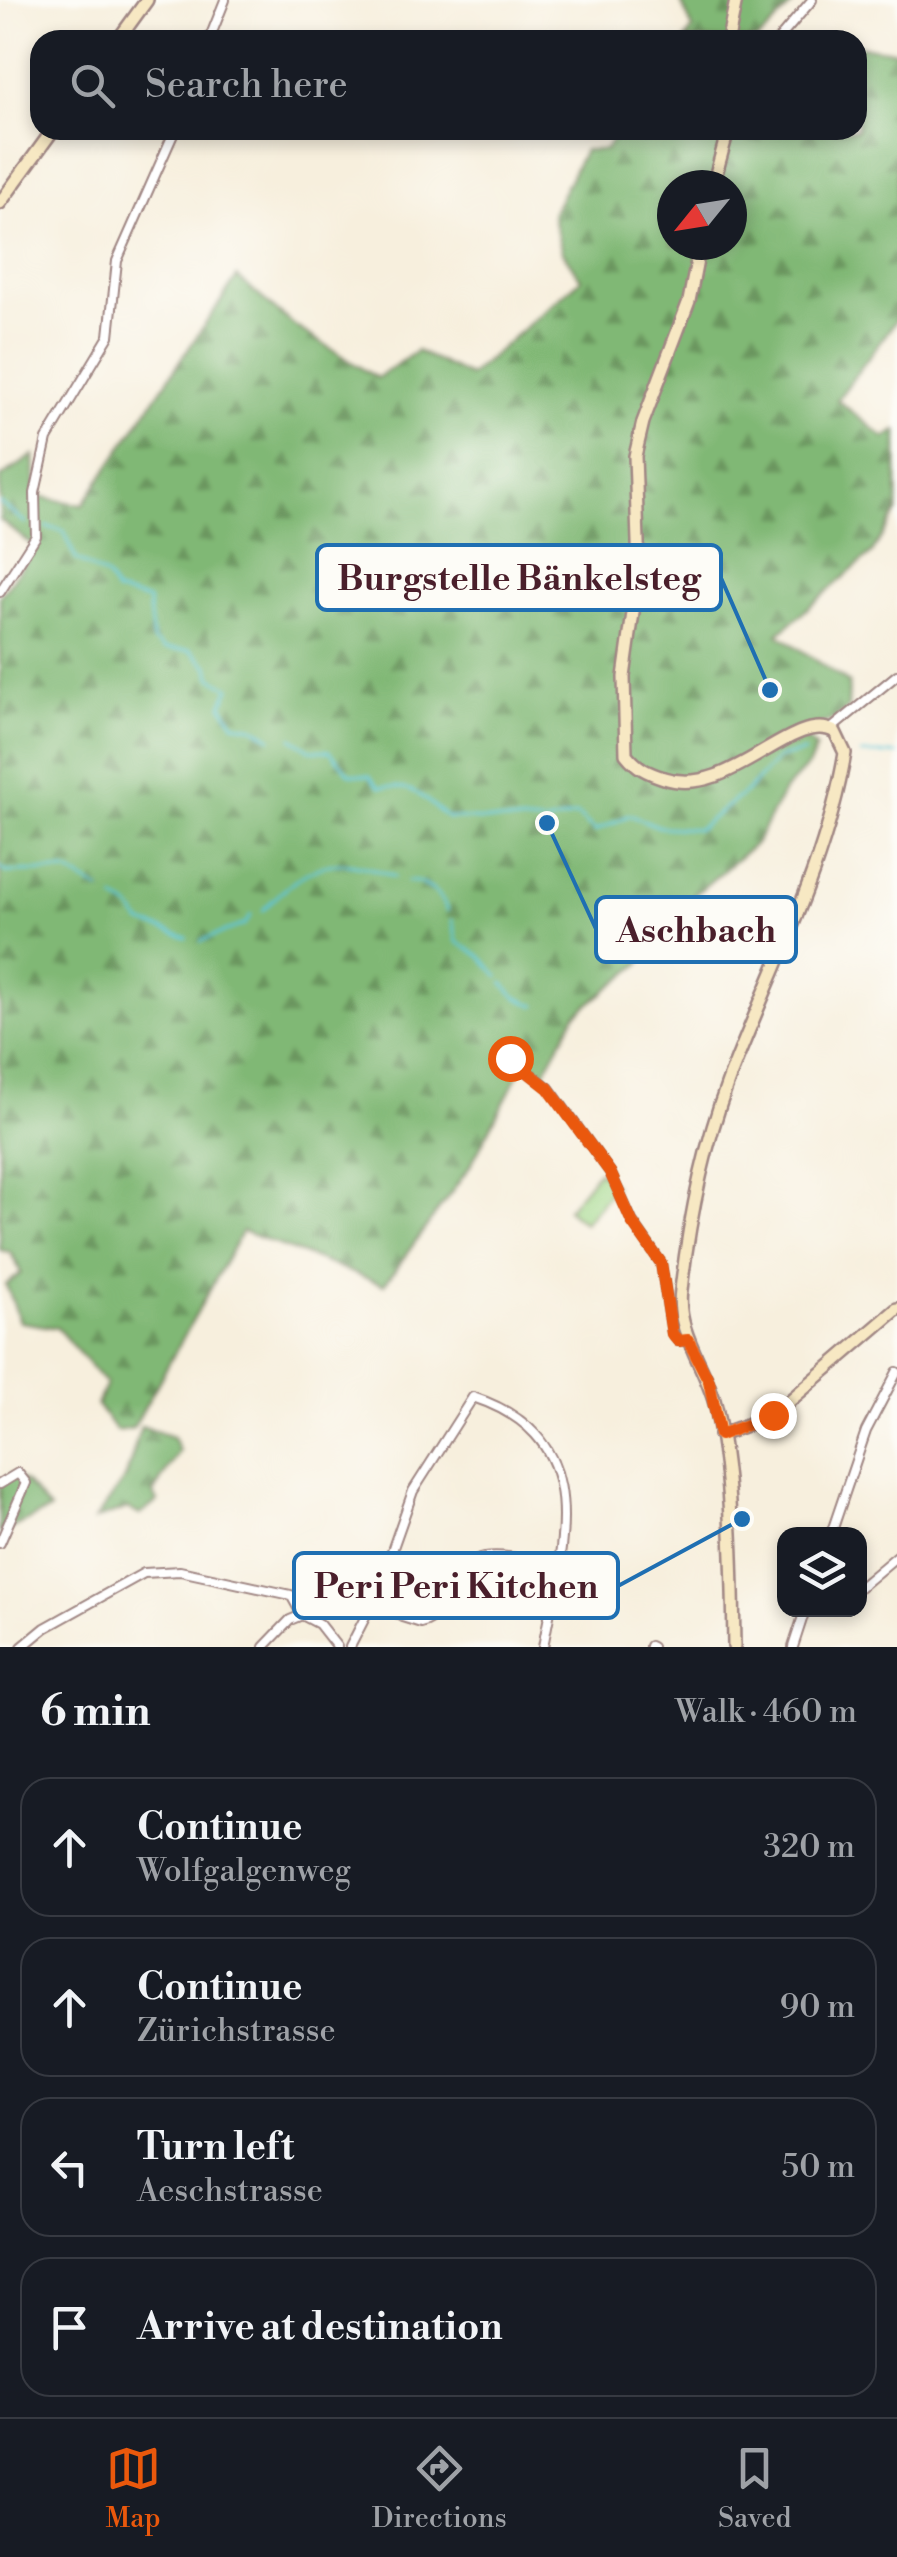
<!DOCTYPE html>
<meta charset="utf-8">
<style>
body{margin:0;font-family:"Libre Bodoni",serif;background:#20242c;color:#f1f3f6}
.controls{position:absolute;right:30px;bottom:30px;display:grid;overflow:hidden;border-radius:20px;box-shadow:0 5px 15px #0003}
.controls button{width:90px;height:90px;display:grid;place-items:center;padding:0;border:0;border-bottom:2px solid #363941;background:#171b24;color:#f1f3f6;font:50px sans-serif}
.compass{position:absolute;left:657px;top:170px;width:90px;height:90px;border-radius:50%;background:#171b24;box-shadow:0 5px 15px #0003;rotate:240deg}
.stop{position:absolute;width:30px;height:30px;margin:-22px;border:8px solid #ea580c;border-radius:50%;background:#fff}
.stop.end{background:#ea580c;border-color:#fff;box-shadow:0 2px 10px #0008}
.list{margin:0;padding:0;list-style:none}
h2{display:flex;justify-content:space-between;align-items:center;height:130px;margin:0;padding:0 40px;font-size:42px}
h2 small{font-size:32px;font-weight:400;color:#9ea1a6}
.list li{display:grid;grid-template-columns:65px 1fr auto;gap:30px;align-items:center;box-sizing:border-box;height:140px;margin:0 20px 20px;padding:0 20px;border:2px solid #363941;border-radius:30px}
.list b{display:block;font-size:38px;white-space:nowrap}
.list p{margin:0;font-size:32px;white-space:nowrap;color:#9ea1a6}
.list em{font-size:32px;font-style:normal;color:#9ea1a6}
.icon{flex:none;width:55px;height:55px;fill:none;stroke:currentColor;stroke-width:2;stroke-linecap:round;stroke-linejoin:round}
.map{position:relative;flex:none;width:897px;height:1647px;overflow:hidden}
.search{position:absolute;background:#171b24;box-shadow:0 5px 15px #0003;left:30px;right:30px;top:30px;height:110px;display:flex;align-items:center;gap:25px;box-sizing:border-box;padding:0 35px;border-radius:30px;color:#9ea1a6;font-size:38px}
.sheet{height:770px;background:#171b24}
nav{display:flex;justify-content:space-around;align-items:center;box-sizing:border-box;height:140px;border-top:2px solid #363941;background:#171b24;font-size:28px;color:#9ea1a6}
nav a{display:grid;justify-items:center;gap:5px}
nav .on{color:#ea580c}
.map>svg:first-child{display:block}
.forest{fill:url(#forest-firs);stroke:#656c50;stroke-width:2.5;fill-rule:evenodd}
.garden{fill:#a0d788;stroke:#757b5a;stroke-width:2.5}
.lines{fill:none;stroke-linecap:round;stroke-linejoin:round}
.stream{stroke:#5cc6d8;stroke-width:2.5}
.street-casing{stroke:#a08784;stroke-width:12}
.secondary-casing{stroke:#a08784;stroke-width:16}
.street{stroke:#fff;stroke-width:8}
.secondary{stroke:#f7e8c3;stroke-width:11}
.route{stroke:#ea580c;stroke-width:12}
.leader{fill:none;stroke:#1f6fb2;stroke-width:4}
.callout-dot{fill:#1f6fb2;stroke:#fdfcf7;stroke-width:4}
.callout{fill:#fdfcf7;stroke:#1f6fb2;stroke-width:4}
.callout-label{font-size:35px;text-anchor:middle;font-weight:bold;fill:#4a1f2b}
</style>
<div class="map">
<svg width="897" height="1647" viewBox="0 0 897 1647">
<defs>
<pattern id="forest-firs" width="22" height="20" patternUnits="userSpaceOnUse" patternTransform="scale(2.5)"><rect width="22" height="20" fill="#80b874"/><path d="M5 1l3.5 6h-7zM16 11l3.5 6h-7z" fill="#6b955f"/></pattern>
</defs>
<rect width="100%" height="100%" fill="#fdfcf7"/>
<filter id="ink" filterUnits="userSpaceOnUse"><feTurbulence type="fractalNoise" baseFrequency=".01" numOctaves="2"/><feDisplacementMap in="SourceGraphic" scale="20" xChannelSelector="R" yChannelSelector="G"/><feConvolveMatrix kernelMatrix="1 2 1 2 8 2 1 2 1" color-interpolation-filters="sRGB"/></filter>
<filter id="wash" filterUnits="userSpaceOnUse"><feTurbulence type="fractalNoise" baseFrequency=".0048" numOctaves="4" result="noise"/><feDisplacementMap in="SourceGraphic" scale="40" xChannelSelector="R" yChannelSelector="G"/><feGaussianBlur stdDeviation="2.25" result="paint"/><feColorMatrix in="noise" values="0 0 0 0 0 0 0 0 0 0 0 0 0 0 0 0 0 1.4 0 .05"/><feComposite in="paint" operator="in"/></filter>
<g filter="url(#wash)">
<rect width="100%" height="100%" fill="#f7efdd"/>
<g class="forest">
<path d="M680,0h111l2,4 -35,36h-73l8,-11z"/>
<path d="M857,46l40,5v268l-60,81 48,38 12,-8v82l-25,41 -94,81 71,49 -1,25 -12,11 -37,13 17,16 -7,17 -25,26 -28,52 -121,102 6,18 -65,51 -34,62 -18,-12 -55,104 -85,117 -142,-54 -109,197 -17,3 -19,-26 9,-21 -49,-56 -37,-6 -14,-37 15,-12 -11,-21 -10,-2v-654l36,-48 -36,-28v-42l34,-23 2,41 47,9 154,-228 58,49 82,52 40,-27 52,25 112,-97 -19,-28 -10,-37 32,-64h21l15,-20h237zM672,185h60v60h-60z"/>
<path d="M141,1426l32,11 6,14 -26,42 5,8 -18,14 -13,-7 -32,12 31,-43z"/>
<path d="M12,1474l14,9 24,27 -50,23v-49z"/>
</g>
<path class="garden" d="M598,1171l17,15 -31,37 -17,-14z"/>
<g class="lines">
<g class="stream">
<path d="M0,503l26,20"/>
<path d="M47,527l17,4 12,28 31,18 9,15 32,8 5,41 11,8 26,1 19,17 2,10 19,11 -8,17 13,19 19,3 17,11"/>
<path d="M292,738l18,12 20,1 20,23 20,2 9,11c39,-3 42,11 69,31l99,5 30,-8 18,16 35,-16 30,12 38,2 51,-40 29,-31 26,-6"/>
<path d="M861,754h36"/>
<path d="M0,867l6,5 61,-1 33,19"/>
<path d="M408,881c18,1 34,13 39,30"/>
<path d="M114,899l17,9 9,14 47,16"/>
<path d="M263,910c48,-48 68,-58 132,-33"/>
<path d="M452,920l5,22 23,14 18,20"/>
<path d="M201,941l44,-17 6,-9"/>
<path d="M503,983l13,14 20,9"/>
</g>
</g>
</g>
<g filter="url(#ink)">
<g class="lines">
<defs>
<g id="street">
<path d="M209,40l16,-40"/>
<path d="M778,40l34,-40"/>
<path d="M0,592l36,-56 -1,-43 12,-54 62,-103 8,-75 58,-131"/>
<path d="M831,729l66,-54"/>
<path d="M510,1058l39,30 61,84 22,49 29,42 11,70 6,8 10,-1"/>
<path d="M0,1484l18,-11 8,10 -26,60"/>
<path d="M831,1534l35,-103 31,-59"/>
<path d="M860,1587l37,-31"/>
<path d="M376,1596l26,21 19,6c34,-9 25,-59 64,-66 22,-3 50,5 73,9"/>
<path d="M650,1646l2,1"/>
<path d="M22,1647l23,-19 99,-55 36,-2 111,24 11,20 17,9 18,23"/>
<path d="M264,1647l26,-27 12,-5"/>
<path d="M350,1647l26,-51 37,-105 60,-94c127,42 88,151 70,250"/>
<path d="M793,1647l12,-37"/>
</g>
<g id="secondary">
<path d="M118,40l29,-40"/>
<path d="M728,40l8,-40"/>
<path d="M713,185l15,-55"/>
<path d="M0,203l53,-73"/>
<path d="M700,245l-11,56 -46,121 -8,34 4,114 -15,107 2,77c11,14 22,19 38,24 67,22 129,-70 171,-46l10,21c-19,115 -76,221 -117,329 -24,65 -39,139 -47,208 -6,44 28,80 36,122 15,74 16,159 17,235"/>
<path d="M720,1435l53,-20 124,-106"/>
</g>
</defs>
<use href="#street" class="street-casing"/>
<use href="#secondary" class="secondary-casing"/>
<use href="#street" class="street"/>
<use href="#secondary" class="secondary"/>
</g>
</g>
<g class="lines" filter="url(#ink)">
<path class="route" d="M510,1058l38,30 62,84 22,50 29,41 11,71 6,7 10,-1 21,41 11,54 53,-20"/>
</g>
<path class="leader" d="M770 690L721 578M547 823L596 929M742 1519L618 1586"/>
<g class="callout-dot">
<circle cx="770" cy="690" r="10"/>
<circle cx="547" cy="823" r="10"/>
<circle cx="742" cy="1519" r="10"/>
</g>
<g class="callout">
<rect x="317" y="545" width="404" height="65" rx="10"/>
<rect x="596" y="897" width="200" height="65" rx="10"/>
<rect x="294" y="1553" width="324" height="65" rx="10"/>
</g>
<g class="callout-label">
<text x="519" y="590">Burgstelle Bänkelsteg</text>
<text x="696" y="942">Aschbach</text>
<text x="456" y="1598">Peri Peri Kitchen</text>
</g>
</svg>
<div class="controls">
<button><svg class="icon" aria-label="layers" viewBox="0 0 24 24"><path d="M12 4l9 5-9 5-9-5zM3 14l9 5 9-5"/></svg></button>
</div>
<svg class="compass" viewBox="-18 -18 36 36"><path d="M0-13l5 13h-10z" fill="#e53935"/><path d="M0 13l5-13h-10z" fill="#9ea1a6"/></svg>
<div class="stop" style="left:510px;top:1058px"></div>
<div class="stop end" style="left:773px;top:1415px"></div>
<div class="search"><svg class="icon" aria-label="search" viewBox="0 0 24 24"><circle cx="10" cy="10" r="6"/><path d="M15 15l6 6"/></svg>Search here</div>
</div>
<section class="sheet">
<h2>6 min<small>Walk · 460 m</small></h2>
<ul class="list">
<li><svg class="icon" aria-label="ahead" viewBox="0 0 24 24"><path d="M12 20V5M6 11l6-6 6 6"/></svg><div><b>Continue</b><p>Wolfgalgenweg</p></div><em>320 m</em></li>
<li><svg class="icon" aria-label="ahead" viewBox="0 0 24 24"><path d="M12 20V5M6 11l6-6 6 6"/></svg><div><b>Continue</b><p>Zürichstrasse</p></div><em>90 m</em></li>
<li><svg class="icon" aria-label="left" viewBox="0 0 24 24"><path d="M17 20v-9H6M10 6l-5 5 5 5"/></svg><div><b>Turn left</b><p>Aeschstrasse</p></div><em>50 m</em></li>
<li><svg class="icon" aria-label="arrive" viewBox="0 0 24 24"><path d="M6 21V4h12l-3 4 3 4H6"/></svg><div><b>Arrive at destination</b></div></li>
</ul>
</section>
<nav>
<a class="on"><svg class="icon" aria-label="map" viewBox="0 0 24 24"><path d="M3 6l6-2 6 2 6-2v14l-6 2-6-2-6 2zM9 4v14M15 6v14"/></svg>Map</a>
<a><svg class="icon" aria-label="directions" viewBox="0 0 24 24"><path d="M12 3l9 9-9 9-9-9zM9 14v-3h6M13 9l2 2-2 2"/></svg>Directions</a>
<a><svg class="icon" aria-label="saved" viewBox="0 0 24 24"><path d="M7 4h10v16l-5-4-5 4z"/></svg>Saved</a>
</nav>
